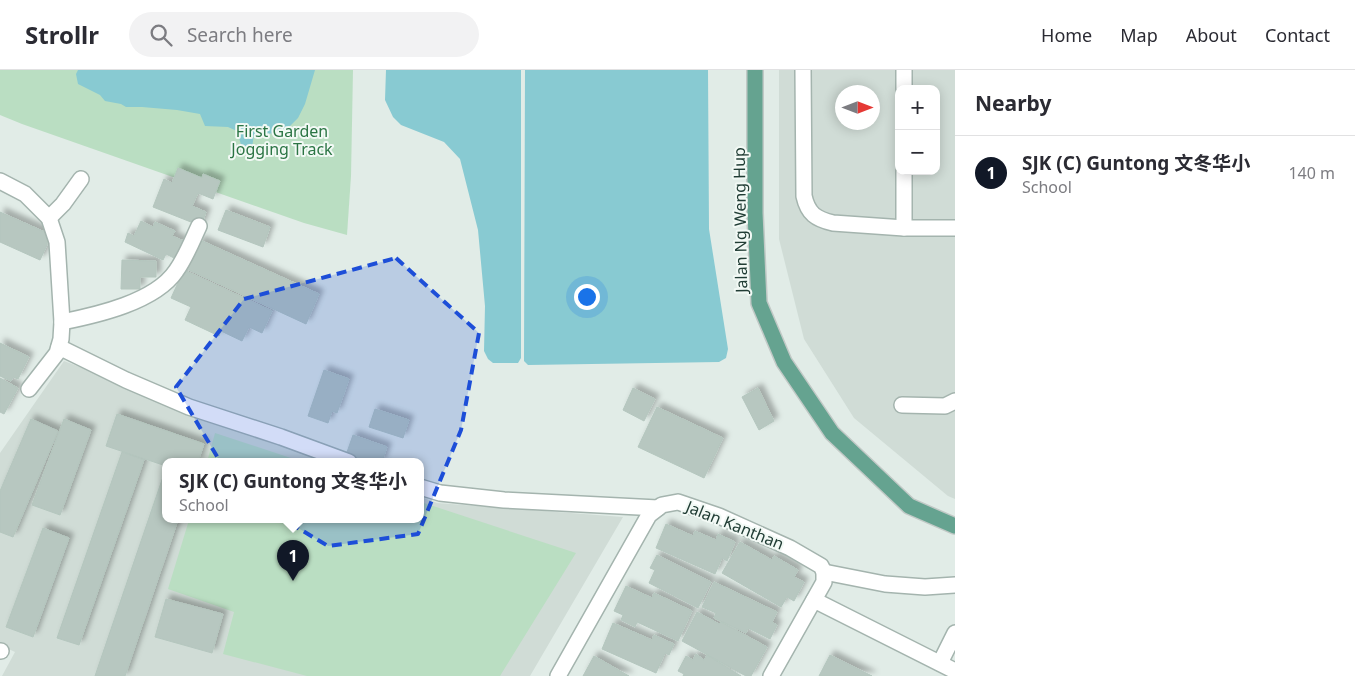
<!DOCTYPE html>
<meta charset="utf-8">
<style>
body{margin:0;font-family:"Noto Sans","Noto Sans SC",sans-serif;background:#f2f2f3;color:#2b2b33}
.controls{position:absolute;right:15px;top:15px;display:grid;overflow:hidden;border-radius:10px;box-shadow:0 2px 12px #0003}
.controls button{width:45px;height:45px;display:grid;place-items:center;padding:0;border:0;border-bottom:1px solid #e1e1e2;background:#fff;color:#2b2b33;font:25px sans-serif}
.compass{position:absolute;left:835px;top:15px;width:45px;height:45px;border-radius:50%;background:#fff;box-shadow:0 2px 12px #0003;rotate:90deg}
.you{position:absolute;left:586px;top:226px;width:18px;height:18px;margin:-12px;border:4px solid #fff;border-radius:50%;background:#1a73e8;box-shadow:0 0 0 8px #1a73e833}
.badge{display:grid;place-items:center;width:32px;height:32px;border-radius:50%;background:#111827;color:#fff;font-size:16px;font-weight:700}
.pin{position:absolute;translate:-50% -41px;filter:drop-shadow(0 1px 2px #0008)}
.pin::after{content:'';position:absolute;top:26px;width:18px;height:15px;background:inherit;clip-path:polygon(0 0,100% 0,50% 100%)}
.popup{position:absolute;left:162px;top:388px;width:262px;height:65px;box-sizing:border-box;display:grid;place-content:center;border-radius:10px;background:#fff;filter:drop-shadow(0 1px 4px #0005);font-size:16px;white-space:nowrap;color:#7c7c81}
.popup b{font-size:19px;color:#2b2b33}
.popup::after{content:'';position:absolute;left:50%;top:100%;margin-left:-10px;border:10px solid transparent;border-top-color:#fff}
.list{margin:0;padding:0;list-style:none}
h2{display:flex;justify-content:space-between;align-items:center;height:65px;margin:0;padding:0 20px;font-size:21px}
h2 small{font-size:16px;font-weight:400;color:#7c7c81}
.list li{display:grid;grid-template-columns:32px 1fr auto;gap:15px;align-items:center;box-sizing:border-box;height:75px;padding:0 20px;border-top:1px solid #e1e1e2}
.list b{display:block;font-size:19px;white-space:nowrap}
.list p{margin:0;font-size:16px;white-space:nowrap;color:#7c7c81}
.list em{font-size:16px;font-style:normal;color:#7c7c81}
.icon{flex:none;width:28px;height:28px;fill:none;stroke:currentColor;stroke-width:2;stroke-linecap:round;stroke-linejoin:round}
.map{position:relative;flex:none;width:955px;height:606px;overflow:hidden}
header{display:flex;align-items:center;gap:30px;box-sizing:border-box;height:70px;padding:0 25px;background:#fff;border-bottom:1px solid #e1e1e2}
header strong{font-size:24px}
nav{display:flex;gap:28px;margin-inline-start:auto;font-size:18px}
.search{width:350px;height:45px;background:#f2f2f3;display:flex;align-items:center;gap:12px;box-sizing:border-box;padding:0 18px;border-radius:28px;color:#7c7c81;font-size:19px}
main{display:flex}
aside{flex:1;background:#fff}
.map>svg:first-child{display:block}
.built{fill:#d0dcd6;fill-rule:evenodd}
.green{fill:#badec2}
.water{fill:#88cad2}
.building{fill:#b7c7c0;stroke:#b4c6be;filter:url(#shadow)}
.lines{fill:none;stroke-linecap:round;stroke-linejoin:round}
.minor-casing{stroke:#a4b4ae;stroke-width:18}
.major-casing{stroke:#c1c9c6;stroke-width:18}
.minor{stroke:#fff;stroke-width:15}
.major{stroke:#65a390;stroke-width:15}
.marked{fill:#1d4ed8;fill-opacity:0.2;stroke:#1d4ed8;stroke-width:4;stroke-dasharray:10 6;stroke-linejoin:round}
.labels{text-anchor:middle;stroke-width:4;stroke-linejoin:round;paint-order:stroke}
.park-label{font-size:16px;fill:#2b7544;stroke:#f2f9f5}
.street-label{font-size:16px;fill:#213d35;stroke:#f2f9f5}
</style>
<header>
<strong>Strollr</strong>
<div class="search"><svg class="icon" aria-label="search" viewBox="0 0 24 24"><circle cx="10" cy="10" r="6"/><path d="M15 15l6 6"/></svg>Search here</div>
<nav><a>Home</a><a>Map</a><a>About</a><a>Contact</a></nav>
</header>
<main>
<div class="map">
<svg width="955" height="606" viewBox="0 0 955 606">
<defs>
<filter id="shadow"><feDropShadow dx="4.5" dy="-4.5" stdDeviation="2.5" flood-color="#0004"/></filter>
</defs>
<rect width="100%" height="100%" fill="#e1ece7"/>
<g class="built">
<path d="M779,0h176v429l-7,-3 -94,-78 -50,-79 -25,-100zM899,19h37v82h-37zM842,22h30v30h-30z"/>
<path d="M64,291l266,101h-164v58h254l1,-23 16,6 186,14 -93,159h-528l13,-24 -15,-7v-192z"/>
</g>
<g class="green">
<path d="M0,0h353l-2,106 -4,59 -43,-12 -282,-99 -22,-9z"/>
<path d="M215,363l88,29h-96z"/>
<path d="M421,432l155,51 -76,123h-193l-84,-22 11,-42 -66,-23 21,-69h231z"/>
</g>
<g class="water">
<path d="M78,0h237l-10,34 -7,14 -15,15 -29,1 -2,14h-10l-5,-17 -9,-4 -23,-1 -5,-12 -23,-4 -35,-3h-16l-5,-3 -16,-3 -5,-6 -22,-11 -2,-10z"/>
<path d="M386,0h135v288l-3,5h-25l-5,-4 -4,-8 1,-45 -7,-76 -18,-71 -16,-17 -43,-17 -8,-8 -8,-17z"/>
<path d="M525,0h183l1,159 19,120 -2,9 -7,4 -191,3 -4,-4z"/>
</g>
<g class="building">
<path d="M178,98l24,10 1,-4 17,7 -7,18 -15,-6 -6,13 14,6 -5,14 -48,-19 11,-28 8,4z"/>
<path d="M226,140l44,17 -7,20 -45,-17z"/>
<path d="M0,142l47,21v12l-7,15 -40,-18z"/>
<path d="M141,151l12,6 2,-5 20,9 -3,5 12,5 -8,18 -10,-5 -3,6 -38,-18 3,-9 6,3z"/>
<path d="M200,170l119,54 -13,30 -119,-55z"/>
<path d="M122,190l34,1v16h-16v12h-19z"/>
<path d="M184,200l88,41 -10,22 -13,-6 -7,14 -21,-10 -2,5 -34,-16 6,-13 -20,-9z"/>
<path d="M0,273l29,14 -11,22 -5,-2 -2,4 -11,-5z"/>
<path d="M324,300l25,9 -12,34 -5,-2 -4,12 -20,-7z"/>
<path d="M0,308l18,10 -14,26 -4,-2z"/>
<path d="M633,318l22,11 -11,22 -21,-11z"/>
<path d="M758,318l16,33 -15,9 -17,-33z"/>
<path d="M657,337l66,31 -19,40 -66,-31z"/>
<path d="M375,339l34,11 -6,18 -34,-11z"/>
<path d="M117,344l87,30 -6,18h-32v4l-60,-20z"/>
<path d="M31,349l27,12 -45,106 -13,-5v-41z"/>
<path d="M64,349l27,11 -31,85 -28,-10z"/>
<path d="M353,365l34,12 -5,15h-14l-22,-7z"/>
<path d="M122,382l22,8 -65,185 -22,-7z"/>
<path d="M166,398v52h12l-53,156h-30z"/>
<path d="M666,454l27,12 2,-5 21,9 2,-6 17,8 -8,19 -5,-3 -7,16 -59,-26z"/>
<path d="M43,458l26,10 -36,99 -27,-10z"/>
<path d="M740,472l32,18 2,-4 24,14 -4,7 10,5 -10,19 -7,-4 -6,10 -59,-34z"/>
<path d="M657,485l54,27 -13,26 -49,-25 6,-13 -5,-2z"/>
<path d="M714,512l63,30 -5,10 5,3 -7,14 -22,-11 -2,5 -32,-15 2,-5 -14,-6z"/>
<path d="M626,516l26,12 2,-5 38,18 -14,30 -41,-19 -2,5 -14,-7 2,-5 -9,-4z"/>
<path d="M166,529l57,15 -11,39 -57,-16z"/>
<path d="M697,542l22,12 2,-2 46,25 -16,29h-5l-64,-35z"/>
<path d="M613,553l39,17 2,-5 20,9 -5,11 -4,-2 -9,20 -54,-24z"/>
<path d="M696,584l8,6 3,-5 34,21h-58l1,-2 -6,-3 8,-15 7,4z"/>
<path d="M830,585l42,21h-53z"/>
<path d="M594,586l35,20h-46z"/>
</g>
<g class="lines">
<defs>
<g id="minor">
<path d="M803,0l1,126c4,18 12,23 29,27l71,5h51"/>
<path d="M904,0v19"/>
<path d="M904,101v57"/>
<path d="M0,111l25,13 24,24 8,24 5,80 -1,17 -4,14 -28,36"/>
<path d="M49,148l14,-14 18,-25"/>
<path d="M62,252c35,-7 93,-20 114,-51 10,-14 16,-30 23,-45"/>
<path d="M59,277l67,33 63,27 92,30 68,25"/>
<path d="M902,335l43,1 10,-5"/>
<path d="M420,417l20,6 64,7 154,8"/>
<path d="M824,502l61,12 40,3 30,-2"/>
<path d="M814,530l141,71"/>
<path d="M0,581h1"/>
<path d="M940,593l15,-30"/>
<path d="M558,606l91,-161 13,-10 16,-3 41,14 71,32 31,18 3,6v10l-53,94"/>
</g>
<path id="major" d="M755,0v143l4,90 25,59 48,71 77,73 46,20"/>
</defs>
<use href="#minor" class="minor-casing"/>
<use href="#major" class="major-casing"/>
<use href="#minor" class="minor"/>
<use href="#major" class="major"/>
</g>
<path class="marked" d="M396,188l83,75 -18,97 -43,104 -90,12 -90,-54 -62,-105 68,-88z"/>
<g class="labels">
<g class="park-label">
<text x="282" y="67">First Garden<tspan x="282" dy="18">Jogging Track</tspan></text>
</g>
<g class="street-label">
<text transform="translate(740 150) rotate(-91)" y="6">Jalan Ng Weng Hup</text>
<text transform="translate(735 455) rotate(22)" y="6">Jalan Kanthan</text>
</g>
</g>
</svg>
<div class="controls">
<button>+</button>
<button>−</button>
</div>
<svg class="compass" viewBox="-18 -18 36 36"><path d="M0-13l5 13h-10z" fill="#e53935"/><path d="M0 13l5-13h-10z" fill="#7c7c81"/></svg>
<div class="you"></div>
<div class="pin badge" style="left:293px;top:511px">1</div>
<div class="popup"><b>SJK (C) Guntong 文冬华小</b>School</div>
</div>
<aside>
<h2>Nearby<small></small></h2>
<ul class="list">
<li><span class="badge">1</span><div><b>SJK (C) Guntong 文冬华小</b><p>School</p></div><em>140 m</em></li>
</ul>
</aside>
</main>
